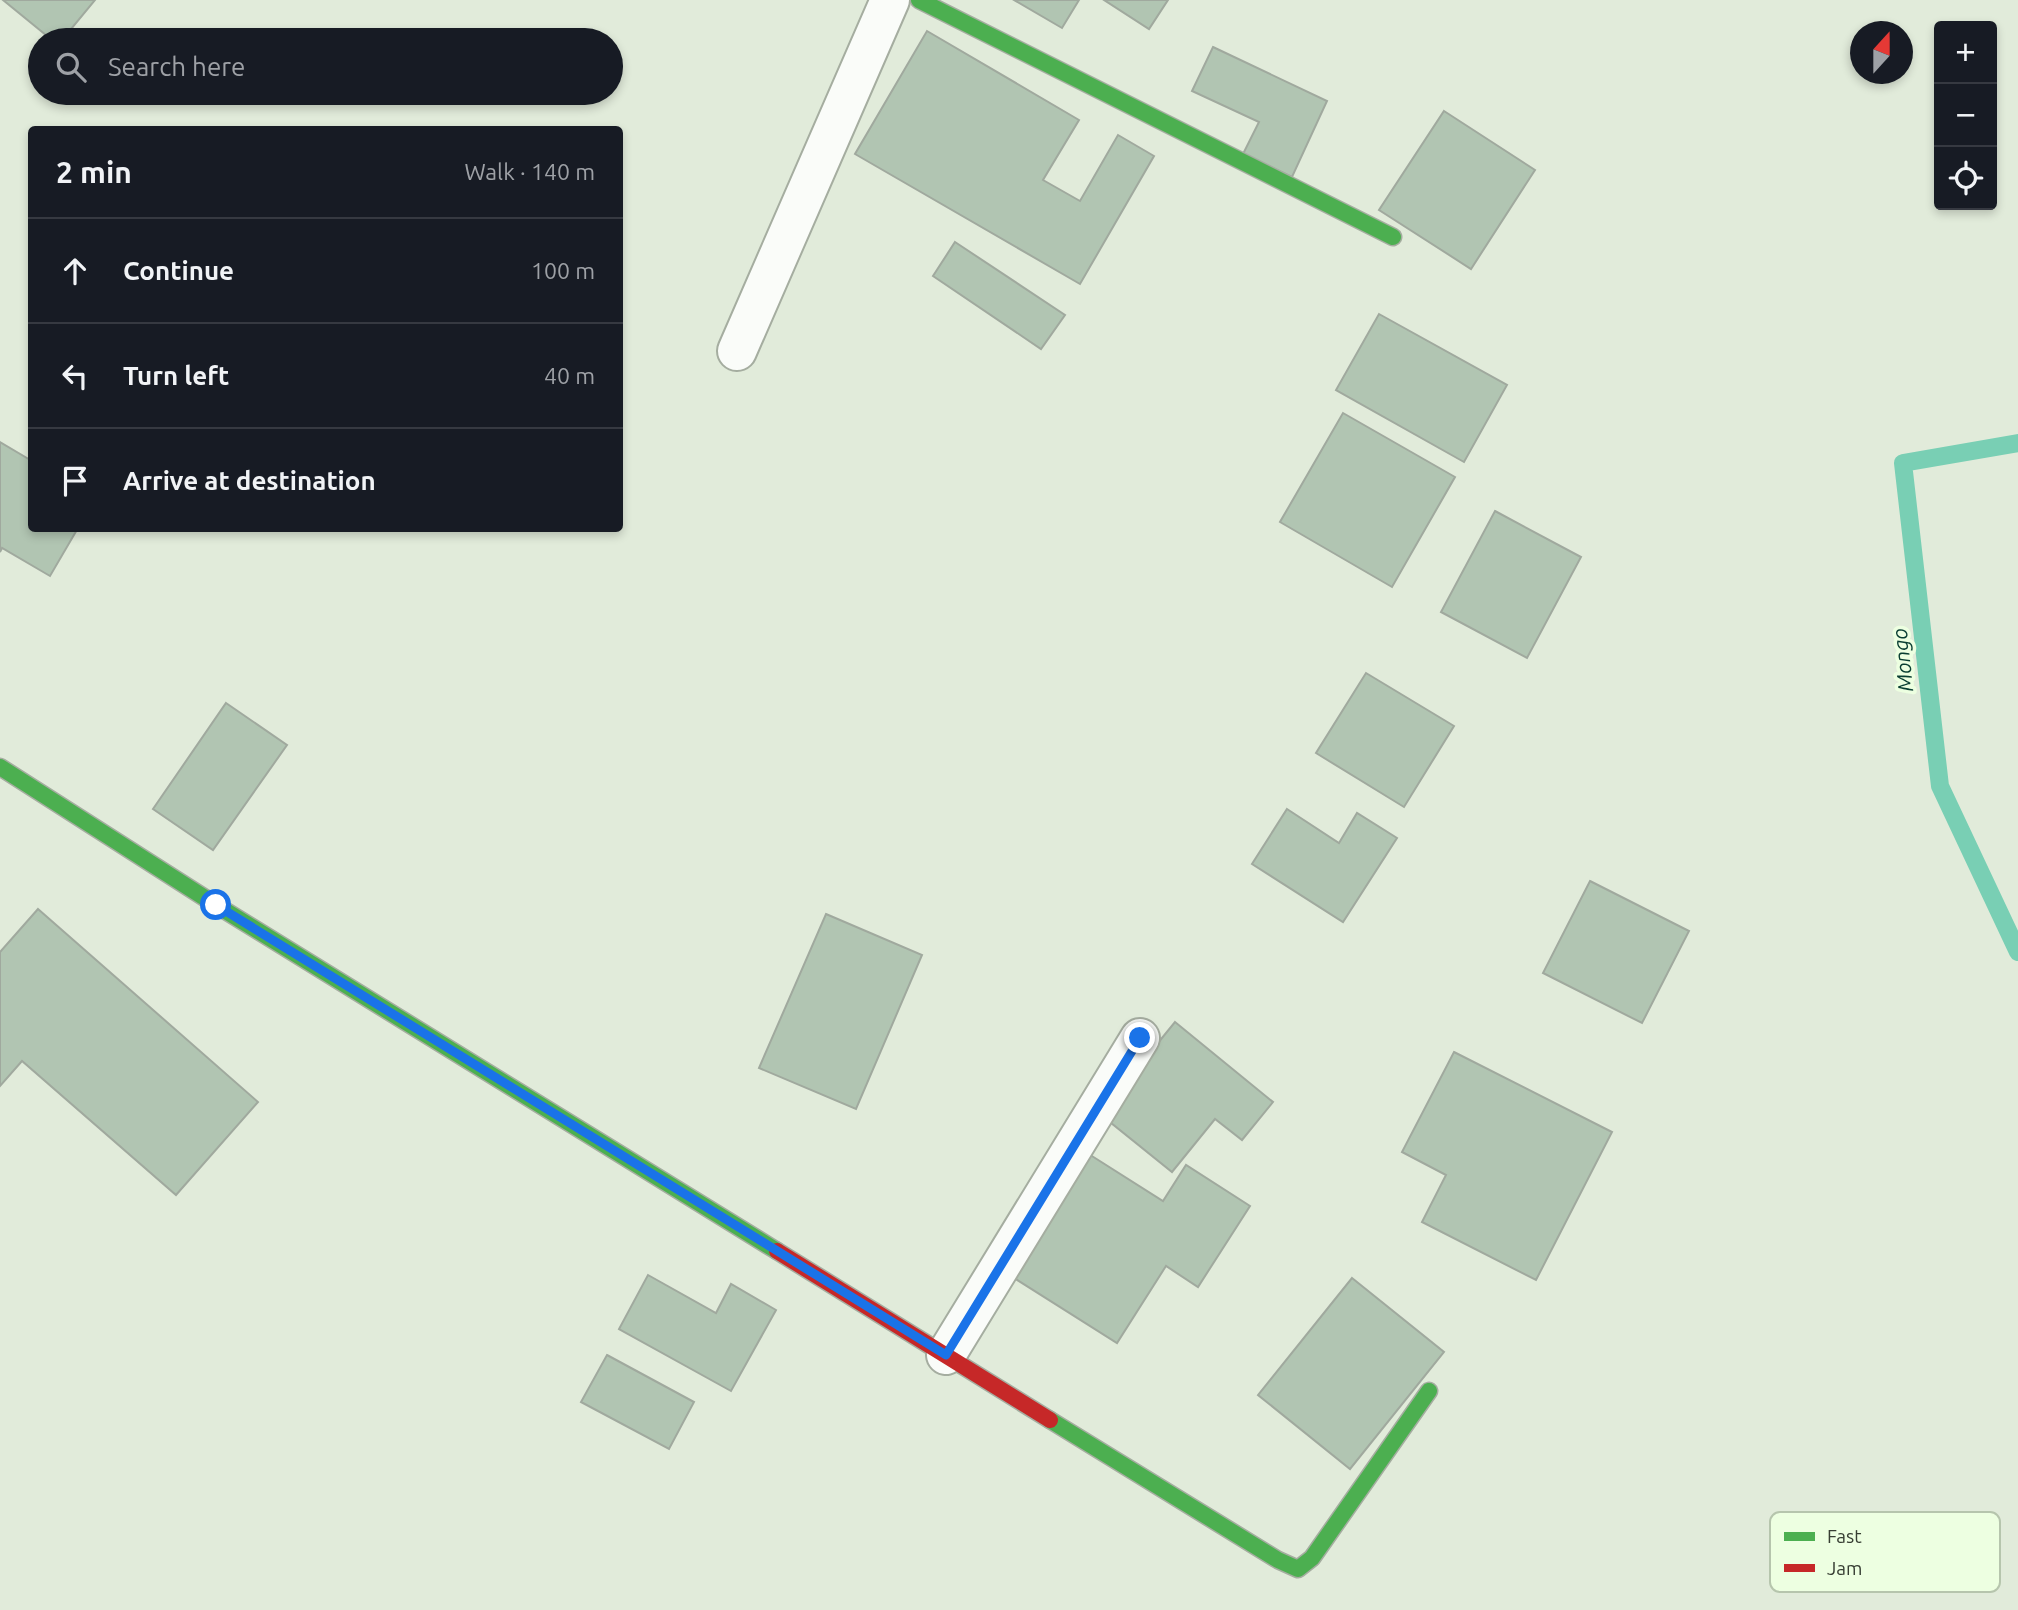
<!DOCTYPE html>
<meta charset="utf-8">
<style>
body{margin:0;font-family:Ubuntu,sans-serif;background:#242831;color:#f1f3f6}
.controls{position:absolute;right:21px;top:21px;display:grid;overflow:hidden;border-radius:7px;box-shadow:0 4px 10px #0003}
.controls button{width:63px;height:63px;display:grid;place-items:center;padding:0;border:0;border-bottom:2px solid #363941;background:#171b24;color:#f1f3f6;font:35px sans-serif}
.compass{position:absolute;left:1850px;top:21px;width:63px;height:63px;border-radius:50%;background:#171b24;box-shadow:0 4px 10px #0003;rotate:21deg}
.stop{position:absolute;width:21px;height:21px;margin:-16px;border:5px solid #1a73e8;border-radius:50%;background:#fff}
.stop.end{background:#1a73e8;border-color:#fff;box-shadow:0 2px 7px #0008}
.list{margin:0;padding:0;list-style:none}
h2{display:flex;justify-content:space-between;align-items:center;height:91px;margin:0;padding:0 28px;font-size:30px}
h2 small{font-size:23px;font-weight:400;color:#9ea1a6}
.list li{display:grid;grid-template-columns:46px 1fr auto;gap:21px;align-items:center;box-sizing:border-box;height:105px;padding:0 28px;border-top:2px solid #363941}
.list b{display:block;font-size:26px;white-space:nowrap}
.list em{font-size:23px;font-style:normal;color:#9ea1a6}
.icon{flex:none;width:38px;height:38px;fill:none;stroke:currentColor;stroke-width:2;stroke-linecap:round;stroke-linejoin:round}
.map{position:relative;flex:none;width:2018px;height:1610px;overflow:hidden}
.search{position:absolute;background:#171b24;box-shadow:0 4px 10px #0003;left:28px;top:28px;width:595px;height:77px;display:flex;align-items:center;gap:18px;box-sizing:border-box;padding:0 24px;border-radius:38px;color:#9ea1a6;font-size:26px}
.panel{position:absolute;background:#171b24;box-shadow:0 4px 10px #0003;left:28px;top:126px;width:595px;height:406px;border-radius:7px}
.map>svg:first-child{display:block}
.lines{fill:none;stroke-linecap:round;stroke-linejoin:round}
.stream{stroke:#79cfb4;stroke-width:18}
.building{fill:#b1c5b2;stroke:#a0a99e;stroke-width:2}
.street-casing{stroke:#a5ada0;stroke-width:42}
.fast-casing{stroke:#a5ada0;stroke-width:19}
.jam-casing{stroke:#a5ada0;stroke-width:19}
.street{stroke:#fafcf9;stroke-width:38}
.fast{stroke:#4caf50;stroke-width:16}
.jam{stroke:#c62828;stroke-width:16}
.route{stroke:#1a73e8;stroke-width:9}
.labels{text-anchor:middle;stroke-width:7;stroke-linejoin:round;paint-order:stroke}
.water-label{font-size:21px;font-style:italic;fill:#093e32;stroke:#edffe1}
.key{fill:#edffe1;stroke:#b6c5ad;stroke-width:2}
.key-label{font-size:19px;fill:#373e33}
</style>
<div class="map">
<svg width="2018" height="1610" viewBox="0 0 2018 1610">
<rect width="100%" height="100%" fill="#e1ebda"/>
<g class="lines">
<path class="stream" d="M2018,443l-115,20 37,323 78,166"/>
</g>
<g class="building">
<path d="M3,0h92l-33,40h-10z"/>
<path d="M1014,0h65l-17,28z"/>
<path d="M1104,0h64l-19,29z"/>
<path d="M927,31l152,89 -36,60 37,21 38,-66 36,21 -74,128 -225,-130z"/>
<path d="M1213,47l114,54 -35,76 -49,-23 16,-32 -67,-31z"/>
<path d="M1444,111l91,59 -64,99 -92,-59z"/>
<path d="M955,242l110,73 -24,34 -108,-73z"/>
<path d="M1379,314l128,71 -43,77 -128,-72z"/>
<path d="M1343,413l112,64 -63,110 -112,-65z"/>
<path d="M0,442l32,19v67h46l-28,48 -48,-28 -2,4z"/>
<path d="M1495,511l86,46 -54,101 -86,-46z"/>
<path d="M1366,673l88,53 -50,81 -88,-54z"/>
<path d="M226,703l61,42 -74,105 -60,-41z"/>
<path d="M1287,809l52,34 18,-30 40,25 -54,84 -91,-58z"/>
<path d="M1590,881l99,50 -47,92 -99,-50z"/>
<path d="M38,909l220,193 -82,93 -154,-134 -22,25v-134z"/>
<path d="M826,914l96,41 -66,154 -97,-41z"/>
<path d="M1175,1022l98,80 -31,38 -27,-21 -43,53 -72,-58z"/>
<path d="M1454,1052l158,80 -76,148 -114,-58 24,-47 -44,-23z"/>
<path d="M1084,1151l79,50 23,-36 64,41 -52,81 -32,-21 -49,77 -111,-70z"/>
<path d="M648,1275l68,38 15,-29 45,26 -45,81 -112,-62z"/>
<path d="M1352,1278l92,74 -94,117 -92,-74z"/>
<path d="M607,1355l87,47 -25,47 -88,-47z"/>
</g>
<g class="lines">
<defs>
<g id="street">
<path d="M737,351l153,-351"/>
<path d="M946,1355l194,-317"/>
</g>
<g id="fast">
<path d="M919,0l474,237"/>
<path d="M0,767l216,138 561,346"/>
<path d="M1050,1420l228,140 20,9 14,-11 117,-167"/>
</g>
<path id="jam" d="M777,1251l273,169"/>
</defs>
<use href="#street" class="street-casing"/>
<use href="#fast" class="fast-casing"/>
<use href="#jam" class="jam-casing"/>
<use href="#street" class="street"/>
<use href="#fast" class="fast"/>
<use href="#jam" class="jam"/>
</g>
<g class="lines">
<path class="route" d="M216,905l730,450 194,-317"/>
</g>
<g class="labels">
<g class="water-label">
<text transform="translate(1903 660) rotate(-96)" y="7">Mongo</text>
</g>
</g>
<rect x="1770" y="1512" width="230" height="80" rx="10" class="key"/>
<rect x="1784" y="1532" width="31" height="9" fill="#4caf50"/>
<rect x="1784" y="1564" width="31" height="8" fill="#c62828"/>
<g class="key-label">
<text x="1827" y="1543">Fast</text>
<text x="1827" y="1575">Jam</text>
</g>
</svg>
<div class="controls">
<button>+</button>
<button>−</button>
<button><svg class="icon" aria-label="locate" viewBox="0 0 24 24"><circle cx="12" cy="12" r="6"/><path d="M12 2v4M12 18v4M2 12h4M18 12h4"/></svg></button>
</div>
<svg class="compass" viewBox="-18 -18 36 36"><path d="M0-13l5 13h-10z" fill="#e53935"/><path d="M0 13l5-13h-10z" fill="#9ea1a6"/></svg>
<div class="stop" style="left:216px;top:905px"></div>
<div class="stop end" style="left:1140px;top:1038px"></div>
<div class="search"><svg class="icon" aria-label="search" viewBox="0 0 24 24"><circle cx="10" cy="10" r="6"/><path d="M15 15l6 6"/></svg>Search here</div>
<section class="panel">
<h2>2 min<small>Walk · 140 m</small></h2>
<ul class="list">
<li><svg class="icon" aria-label="ahead" viewBox="0 0 24 24"><path d="M12 20V5M6 11l6-6 6 6"/></svg><div><b>Continue</b></div><em>100 m</em></li>
<li><svg class="icon" aria-label="left" viewBox="0 0 24 24"><path d="M17 20v-9H6M10 6l-5 5 5 5"/></svg><div><b>Turn left</b></div><em>40 m</em></li>
<li><svg class="icon" aria-label="arrive" viewBox="0 0 24 24"><path d="M6 21V4h12l-3 4 3 4H6"/></svg><div><b>Arrive at destination</b></div></li>
</ul>
</section>
</div>
